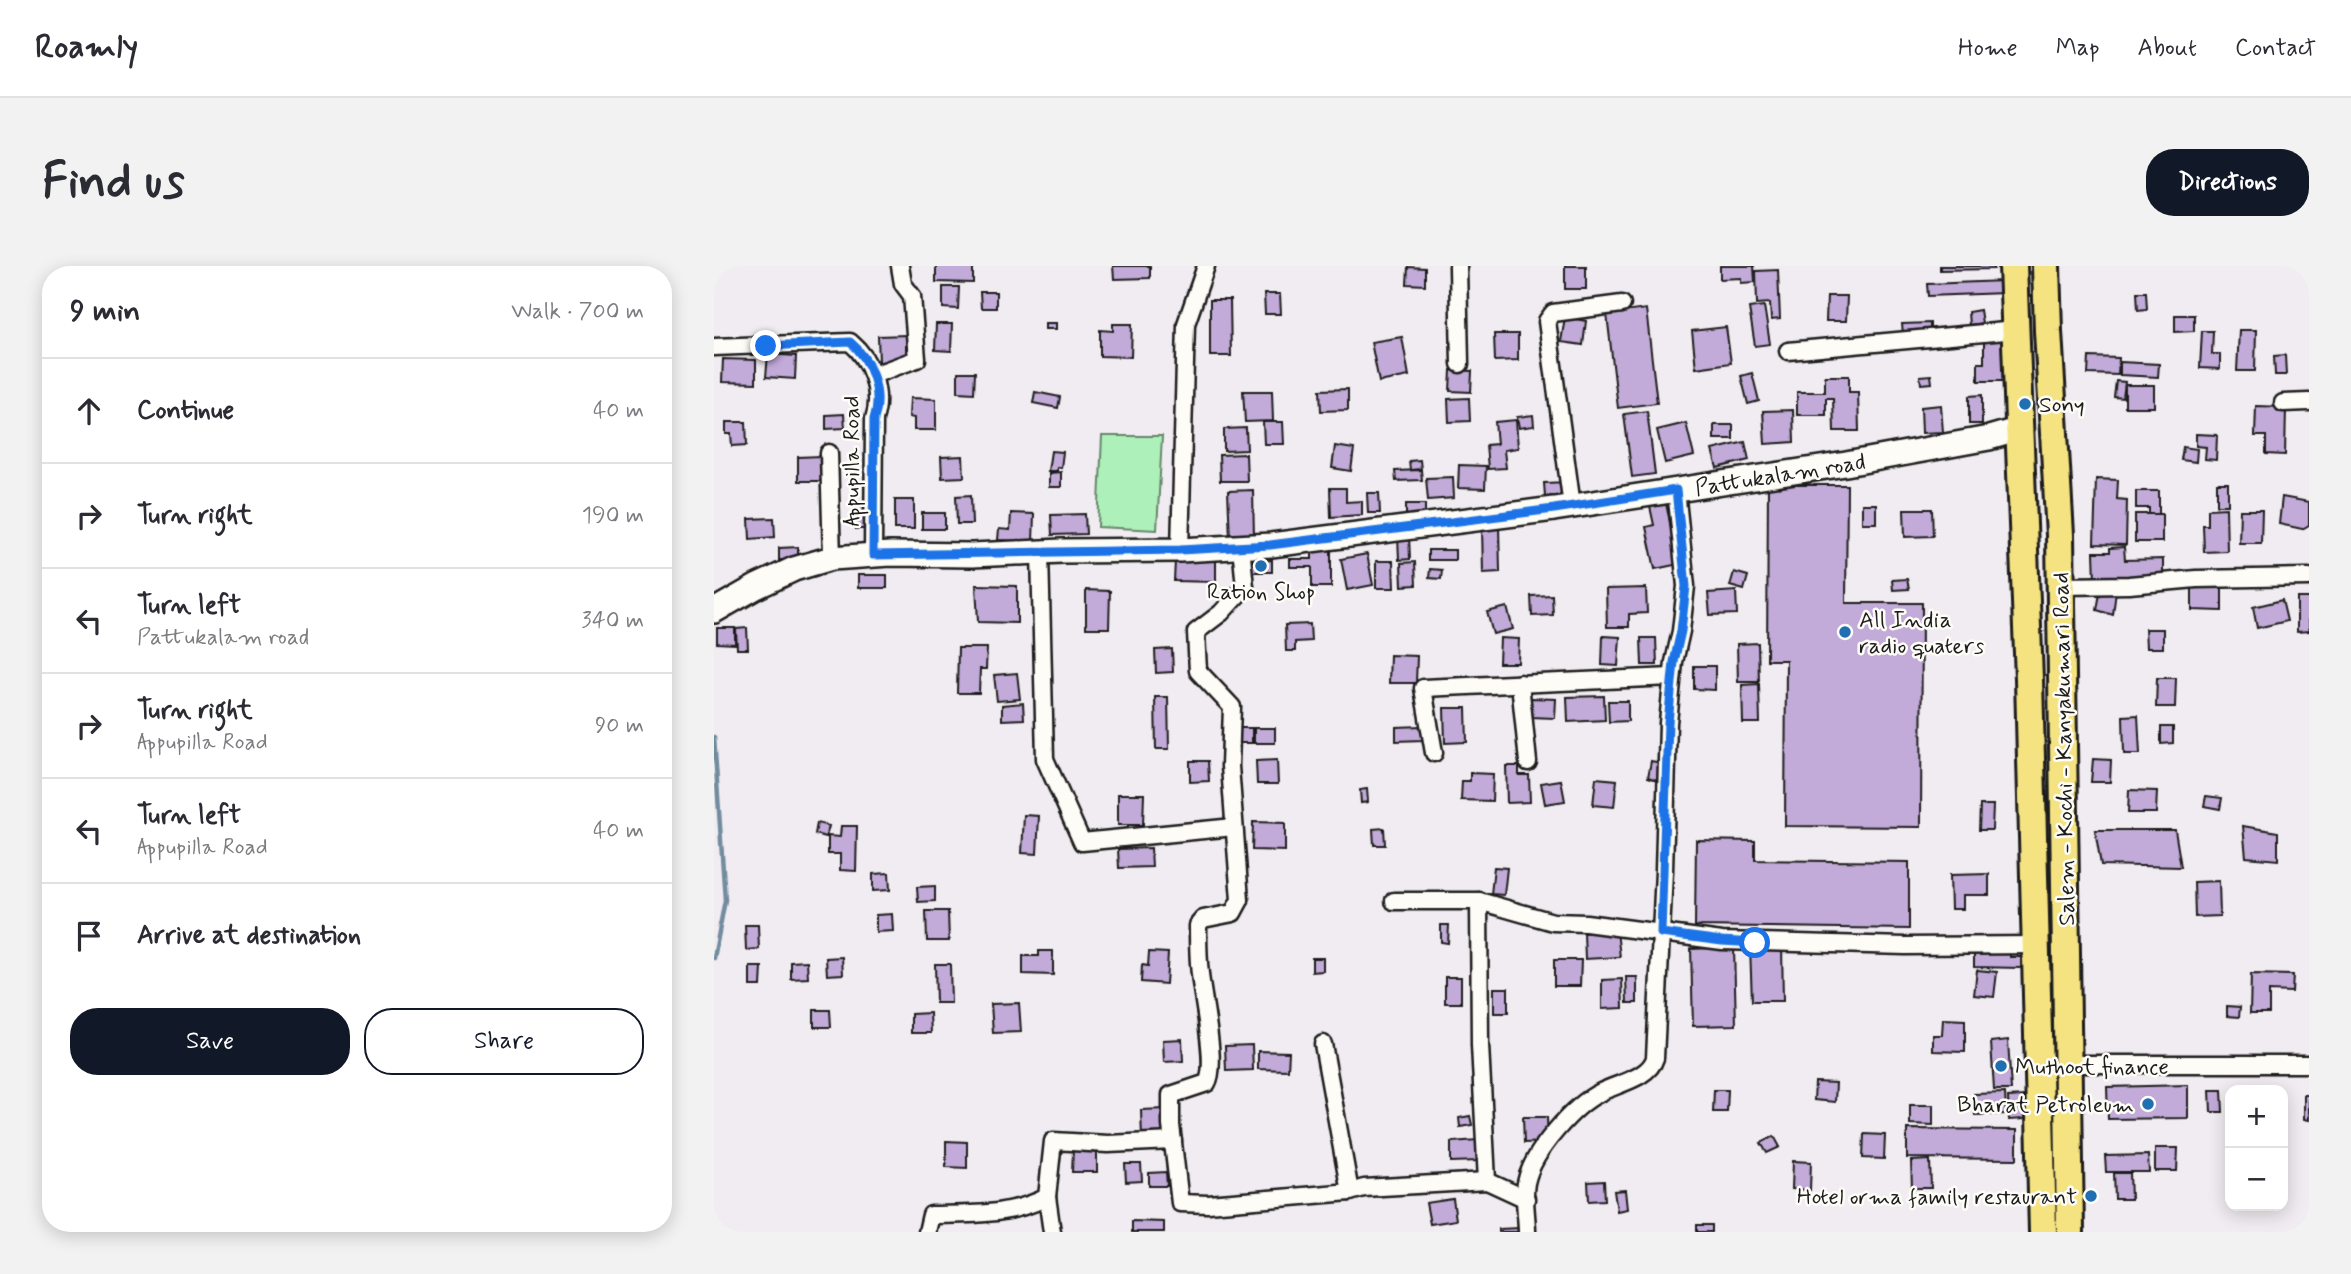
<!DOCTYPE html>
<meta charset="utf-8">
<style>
body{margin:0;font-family:Mynerve,sans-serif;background:#f2f2f3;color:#2b2b33}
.controls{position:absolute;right:21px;bottom:21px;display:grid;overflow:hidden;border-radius:14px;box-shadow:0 4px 18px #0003}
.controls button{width:63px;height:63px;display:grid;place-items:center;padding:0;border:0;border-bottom:2px solid #e1e1e2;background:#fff;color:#2b2b33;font:35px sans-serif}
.stop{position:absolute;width:21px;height:21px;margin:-16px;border:5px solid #1a73e8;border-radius:50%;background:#fff}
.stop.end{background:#1a73e8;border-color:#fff;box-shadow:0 2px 7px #0008}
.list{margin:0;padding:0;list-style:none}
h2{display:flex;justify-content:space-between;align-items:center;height:91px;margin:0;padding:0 28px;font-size:30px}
h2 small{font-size:23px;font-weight:400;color:#7c7c81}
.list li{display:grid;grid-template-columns:46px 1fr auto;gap:21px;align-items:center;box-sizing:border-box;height:105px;padding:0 28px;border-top:2px solid #e1e1e2}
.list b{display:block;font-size:26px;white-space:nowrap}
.list p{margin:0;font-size:23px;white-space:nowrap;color:#7c7c81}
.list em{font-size:23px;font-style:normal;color:#7c7c81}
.actions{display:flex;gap:14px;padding:21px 28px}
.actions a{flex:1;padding:16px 0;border:2px solid #111827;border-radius:28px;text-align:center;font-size:24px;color:#111827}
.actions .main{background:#111827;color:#fff}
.icon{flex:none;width:38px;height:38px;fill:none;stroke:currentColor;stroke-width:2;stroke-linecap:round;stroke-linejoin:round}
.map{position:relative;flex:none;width:1595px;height:966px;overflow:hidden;border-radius:28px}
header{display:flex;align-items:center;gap:42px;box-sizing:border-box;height:98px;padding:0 35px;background:#fff;border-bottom:2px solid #e1e1e2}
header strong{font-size:33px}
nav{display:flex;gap:38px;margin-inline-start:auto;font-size:24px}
.intro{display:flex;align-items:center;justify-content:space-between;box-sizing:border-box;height:168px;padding:0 42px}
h1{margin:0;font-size:49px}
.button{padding:18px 32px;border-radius:28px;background:#111827;color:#fff;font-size:24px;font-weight:700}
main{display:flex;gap:42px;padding:0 42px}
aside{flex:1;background:#fff;border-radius:28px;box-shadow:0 4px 18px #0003}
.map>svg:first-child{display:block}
.green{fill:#aef0ba;stroke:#65866b;stroke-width:2}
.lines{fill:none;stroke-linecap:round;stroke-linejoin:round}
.stream{stroke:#728c9f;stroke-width:4.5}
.building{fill:#c2aad9;stroke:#1c1c1c;stroke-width:2}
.minor-casing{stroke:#1c1c1c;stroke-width:21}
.secondary-casing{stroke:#1c1c1c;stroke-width:28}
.trunk-casing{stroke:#1c1c1c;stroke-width:32}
.minor{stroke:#fdfcf7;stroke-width:16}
.secondary{stroke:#fdfcf7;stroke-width:23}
.trunk{stroke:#f5e382;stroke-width:26}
.route{stroke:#1a73e8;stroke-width:9}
.poi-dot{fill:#1f6fb2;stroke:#fdfcf7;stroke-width:2.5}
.labels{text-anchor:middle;stroke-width:5;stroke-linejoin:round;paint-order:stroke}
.poi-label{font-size:23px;fill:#1c1c1c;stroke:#fdfcf7;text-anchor:start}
.street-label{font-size:23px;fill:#1c1c1c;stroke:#fdfcf7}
</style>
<header>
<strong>Roamly</strong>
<nav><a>Home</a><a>Map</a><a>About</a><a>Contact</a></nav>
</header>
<div class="intro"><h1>Find us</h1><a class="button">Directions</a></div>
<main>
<aside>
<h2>9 min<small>Walk · 700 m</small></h2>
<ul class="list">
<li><svg class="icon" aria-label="ahead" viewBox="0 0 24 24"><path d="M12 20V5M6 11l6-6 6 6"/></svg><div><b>Continue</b></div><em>40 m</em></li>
<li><svg class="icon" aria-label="right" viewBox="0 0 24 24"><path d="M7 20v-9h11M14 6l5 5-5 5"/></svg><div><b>Turn right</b></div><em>190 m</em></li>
<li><svg class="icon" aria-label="left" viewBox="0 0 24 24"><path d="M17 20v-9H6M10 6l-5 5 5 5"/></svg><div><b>Turn left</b><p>Pattukalam road</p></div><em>340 m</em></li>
<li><svg class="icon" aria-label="right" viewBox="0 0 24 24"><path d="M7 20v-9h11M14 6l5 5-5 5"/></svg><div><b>Turn right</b><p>Appupilla Road</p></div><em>90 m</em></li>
<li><svg class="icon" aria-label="left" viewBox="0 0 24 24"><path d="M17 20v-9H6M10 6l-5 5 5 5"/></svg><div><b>Turn left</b><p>Appupilla Road</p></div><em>40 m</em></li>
<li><svg class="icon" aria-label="arrive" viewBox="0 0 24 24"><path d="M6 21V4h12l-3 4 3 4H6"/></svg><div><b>Arrive at destination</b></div></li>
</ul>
<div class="actions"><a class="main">Save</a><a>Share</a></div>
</aside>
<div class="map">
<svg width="1595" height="966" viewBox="0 0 1595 966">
<rect width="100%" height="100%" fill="#f1ecf1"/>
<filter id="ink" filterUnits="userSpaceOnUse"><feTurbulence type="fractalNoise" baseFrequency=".0143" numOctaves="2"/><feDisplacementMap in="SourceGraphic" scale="14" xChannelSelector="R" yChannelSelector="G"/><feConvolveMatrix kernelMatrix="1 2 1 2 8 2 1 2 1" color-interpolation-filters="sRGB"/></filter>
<g filter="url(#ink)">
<path class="green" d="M388,170h60l-5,94 -59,-3z"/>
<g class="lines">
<path class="stream" d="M0,471l11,163 -11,58"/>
</g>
<g class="building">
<path d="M222,0h37v17l-37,-1z"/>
<path d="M399,0h37v12l-36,1z"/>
<rect x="851" y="0" width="21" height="23"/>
<path d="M1006,0h34l1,16 -14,1v-5l-21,1z"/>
<path d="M1226,0h54v3l-54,1z"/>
<path d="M694,1l17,1v17l-18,-1z"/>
<path d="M1064,4l2,49 -9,1 -1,-17 -13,1 -1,-33z"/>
<path d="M1290,15v12l-76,3 -1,-12z"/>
<path d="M229,21h16l-1,22 -15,-1z"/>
<path d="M266,26h16v16h-15z"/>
<path d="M1423,26h9l1,17 -9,1z"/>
<path d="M550,28h16l1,20h-16z"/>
<path d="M1113,30h20l-1,25h-20z"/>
<path d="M496,34h20l1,56h-21z"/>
<path d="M1050,40l6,38 -15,2 -6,-38z"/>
<path d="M932,43l11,94 -39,5 -11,-94z"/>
<path d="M1266,44l2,13 -13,2 -1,-13z"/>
<path d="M1461,49h19v16l-19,1z"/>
<path d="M851,51l21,4 -3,24 -22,-3z"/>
<rect x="331" y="57" width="11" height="6"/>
<path d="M1216,57v10l-27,1 -1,-10z"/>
<path d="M222,58h16l-1,27 -16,-1z"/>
<path d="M399,58h19l-1,33 -31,-1v-26l13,1z"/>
<path d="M1012,61l5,36 -35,5 -4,-37z"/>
<path d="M1525,64h17l-1,41h-18z"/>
<path d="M1488,65h11l-1,23h8v15l-20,-1z"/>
<path d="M780,68h24v26l-23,1z"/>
<path d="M192,69v26l-27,1 -1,-26z"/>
<path d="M688,71l7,39 -30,6 -8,-40z"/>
<path d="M1300,74l1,41h-37v-18h6v-22z"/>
<path d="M54,88l28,2 -1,23 -29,-2z"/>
<path d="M1571,89l1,20h-11l-1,-19z"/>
<path d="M1375,91l30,1 -1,17 -30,-1z"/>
<path d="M9,93l33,1v23l-34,-1z"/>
<path d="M1406,96l39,2 -1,13 -38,-2z"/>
<path d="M737,104l21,1 -1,21 -21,-1z"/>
<path d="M244,106h17l-1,21 -16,-1z"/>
<path d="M1038,107l7,28 -11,3 -7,-28z"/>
<path d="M1217,109l1,8 -11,1 -1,-8z"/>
<path d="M1111,110h24v16h9l1,39h-25l-1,-33h-7v17h-29v-23h28z"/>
<path d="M1402,115l9,1 -2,16 -9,-1z"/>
<rect x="1411" y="119" width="29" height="22"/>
<path d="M634,123v21l-27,1 -1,-21z"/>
<path d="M529,125h29l1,30 -28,1z"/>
<path d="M321,126l25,5 -2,11 -25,-5z"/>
<path d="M1268,129v29h-13v-28z"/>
<path d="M196,132l26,1v31h-22v-12l-5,-1z"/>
<path d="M755,132l1,23 -21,1 -1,-23z"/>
<path d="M1227,139l2,27 -21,1 -1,-26z"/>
<path d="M1542,140l30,1 -1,48 -19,-1v-18h-11z"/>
<path d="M1079,144l1,32 -29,2 -2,-33z"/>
<path d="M933,145l8,63 -23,3 -8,-63z"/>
<path d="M130,148l1,14 -19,1v-14z"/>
<path d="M819,149l1,11 -15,2 -2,-11z"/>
<path d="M802,154l2,28 -14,2 2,18 -18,1 -2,-24 11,-1 -2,-22z"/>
<path d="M12,156h20l1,23 -15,1 -1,-12h-5z"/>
<path d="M549,156h20l1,22h-20z"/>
<path d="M972,157l8,33 -29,7 -8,-33z"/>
<rect x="1000" y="159" width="19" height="14"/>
<path d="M532,162l1,22 -23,1v-22z"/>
<path d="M1482,168l21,1 -1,25 -11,-1 1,-12 -10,-1z"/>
<path d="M1031,176l4,18 -32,8 -5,-18z"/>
<path d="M621,180l19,3 -3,22 -19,-3z"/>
<path d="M1469,181l14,2 -1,13 -15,-2z"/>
<path d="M337,185l12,1 -2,16 -4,-1v4h-9z"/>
<path d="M532,188l1,27h-27l-1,-26z"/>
<path d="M107,190l1,25h-24v-24z"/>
<path d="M249,190l1,21 -22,1 -1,-21z"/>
<path d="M706,194l1,9 -11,1 -1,-9z"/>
<path d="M745,199l27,1 -1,23 -27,-1z"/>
<path d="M707,204l1,10 -26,1 -1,-10z"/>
<path d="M347,206v15h-12v-14z"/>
<path d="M739,211l1,21 -26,2 -2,-22z"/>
<path d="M1382,213l22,1 -1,19 10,1 -1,45 -32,-1z"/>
<path d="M854,216l1,14h-24l-1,-13z"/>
<rect x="1503" y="217" width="11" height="22"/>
<path d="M1054,219h79l-1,118h76l-1,224 -136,-1 1,-166h-19z"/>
<path d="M616,222h16v14l16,-1v14l-31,2z"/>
<path d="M539,224l1,47 -24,2 -2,-48z"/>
<path d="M1422,225h23v23h-10v-6h-13z"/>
<path d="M653,227h12l1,20h-12z"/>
<path d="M257,229l1,29h-15l-1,-28z"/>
<path d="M1568,231l27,5v23l-7,4 -23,-5z"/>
<path d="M951,233l14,65 -24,5 -9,-42 8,-2 -5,-23z"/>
<rect x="181" y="234" width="19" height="29"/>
<path d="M144,236l12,1 -1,26h-13z"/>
<path d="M692,238h19v15l-19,1z"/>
<rect x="1148" y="238" width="14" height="19"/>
<path d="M1512,242l1,43 -23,1 -1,-27h5v-16z"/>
<path d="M1190,243h28l1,27 -28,1z"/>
<path d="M1526,244h22l-1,33h-22z"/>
<rect x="208" y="247" width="23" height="16"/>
<path d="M297,247l23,1 -1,28 -35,-2 1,-11 11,1z"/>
<path d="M371,248l1,20 -34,1 -1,-20z"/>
<rect x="1421" y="248" width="27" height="28"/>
<path d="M60,252l1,19 -25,2 -1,-20z"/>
<path d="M785,259l1,47 -17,1 -1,-47z"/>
<path d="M684,270h11l1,23 -11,1z"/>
<path d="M84,281v13h-19v-12z"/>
<path d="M598,281h19v40h-19v-20h-22v-8h22z"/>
<path d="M1410,281l1,13 38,-1v19l-68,2 -1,-28h16v-4z"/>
<rect x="714" y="284" width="27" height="10"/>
<path d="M653,288l6,31 -26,5 -6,-31z"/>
<path d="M558,294v12h-21v-11z"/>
<path d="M461,295h41v21l-42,-1z"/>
<path d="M662,295h17l1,27h-18z"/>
<path d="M701,296l1,23 -14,1 -1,-23z"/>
<path d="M716,303l12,1 -1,9 -12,-1z"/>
<path d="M1020,306l14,4 -4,14 -14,-4z"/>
<rect x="144" y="309" width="29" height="13"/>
<path d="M1193,313l2,10 -16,1 -1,-10z"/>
<path d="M1508,316v29l-30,-1v-27z"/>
<path d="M262,319l41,1v37l-39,-1z"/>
<path d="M932,322l1,25 -18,1v13h-22l-1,-38z"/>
<path d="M372,324l24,1 -1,37h-23z"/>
<path d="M1022,325l1,23 -27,1 -2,-22z"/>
<path d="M1402,325l-3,24 -16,-5 3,-17z"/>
<path d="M838,329l1,20 -21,1 -1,-20z"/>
<path d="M1583,332h12v33l-12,1z"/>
<path d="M1568,334l5,21 -30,7 -4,-21z"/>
<path d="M793,341l6,22 -20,5 -6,-22z"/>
<path d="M596,358l1,17 -16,1v9h-9l-1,-26z"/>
<path d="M3,362h18v16l-18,-1z"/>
<path d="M33,362l1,21h-11l-1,-20z"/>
<path d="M1431,363h18v19h-17z"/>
<path d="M889,370l17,1 -2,29 -16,-1z"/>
<path d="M786,372l19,1 -1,24h-19z"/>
<path d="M927,372h15l1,27h-15z"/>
<path d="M1044,377l1,39h-21l-1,-38z"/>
<path d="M244,382h29l-1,21h-6l-1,24h-22z"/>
<path d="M458,383l1,23 -17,1 -1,-23z"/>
<path d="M676,389l27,1 -1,27h-27z"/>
<path d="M980,400h21v24l-21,-1z"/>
<path d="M303,407l3,26 -23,2 -3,-26z"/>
<path d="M1443,412h19l-1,29h-19z"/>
<path d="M1045,418l1,39h-17l-1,-38z"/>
<path d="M890,430l1,24 -37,2 -1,-25z"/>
<path d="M441,431h13l1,52h-13z"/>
<path d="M817,432l25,1 -1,19 -25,-1z"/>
<path d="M894,435h20v20l-19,1z"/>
<path d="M309,437l1,16 -22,1v-15z"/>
<path d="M730,442h22l1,34 -22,1z"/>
<path d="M1424,449l2,39h-16l-1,-38z"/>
<path d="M708,460l1,14 -27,1v-14z"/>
<path d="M1447,461h12v16l-12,1z"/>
<rect x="523" y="462" width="15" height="15"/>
<rect x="540" y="462" width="21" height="15"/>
<path d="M1379,493l18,1 -1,22h-19z"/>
<path d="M563,494l1,24h-21l-1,-23z"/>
<path d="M476,495h18l1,20 -19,1z"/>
<path d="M937,495l10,2 -4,17 -9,-3z"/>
<path d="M792,500h13v9h10l1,27 -23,1z"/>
<path d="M756,507l23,1 -1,27 -31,-1 1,-19h8z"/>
<path d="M882,512l21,2 -3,27 -21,-2z"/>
<path d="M847,514l4,21 -20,3 -4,-21z"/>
<path d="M653,523l1,13 -7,1 -1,-13z"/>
<path d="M1415,524l28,1 -1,22h-28z"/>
<path d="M404,528h26l-1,31h-25z"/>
<path d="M1492,530l16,2 -2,11 -16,-3z"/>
<path d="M1266,539h13l-1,25h-13z"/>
<path d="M310,549l15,1 -2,38 -15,-1z"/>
<path d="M539,556l32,1v28l-33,-1z"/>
<path d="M103,557l12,3 -3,11 -11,-3z"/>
<path d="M127,560h16l-1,45 -16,-1v-16h-12v-18l12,1z"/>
<path d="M1529,560l35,6v28l-32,-3z"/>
<path d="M670,562l1,17h-11l-1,-16z"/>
<path d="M1381,564h80l6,37 -80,-2z"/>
<path d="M982,574l59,1v19l154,2v67l-214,-3z"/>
<path d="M437,582l1,19 -33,1 -1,-19z"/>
<path d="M780,601l13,1 -3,27 -13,-1z"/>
<path d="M175,607l1,17 -17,1v-17z"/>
<path d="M1275,608v21h-26v14h-12l-1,-34z"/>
<path d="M1505,615l1,35 -25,1 -1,-35z"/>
<path d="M221,620v15l-17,1 -1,-15z"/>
<path d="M212,645h22l1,30h-22z"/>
<path d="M178,648l1,17 -17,1v-17z"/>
<path d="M31,659h13l1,24 -13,1z"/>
<path d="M727,659h8l-1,18 -7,-1z"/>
<path d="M903,665l3,26 -35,2 -1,-26z"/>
<path d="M1068,680l1,55h-31l-2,-54z"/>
<path d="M1020,681l2,78 -43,1 -2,-77z"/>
<path d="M1260,681l36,1v9h12l-1,11 -47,-1z"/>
<path d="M325,685h14v24l-30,-1v-18h16z"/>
<path d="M435,686l19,1 -2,31 -25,-2 1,-17 6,1z"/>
<path d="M128,691l1,17 -16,1 -1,-17z"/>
<path d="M598,692h11v13l-11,1z"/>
<path d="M840,694h27l-1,26h-26z"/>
<path d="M93,695l1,17 -17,1v-17z"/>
<path d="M221,698h15l1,39h-15z"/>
<path d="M36,701h12l-1,19h-11z"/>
<path d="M1263,704l20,2 -3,25 -20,-2z"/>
<path d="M1537,708l42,1 -1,17 -23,-1v22h-19z"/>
<rect x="731" y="711" width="16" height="26"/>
<path d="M912,711h11v26h-10z"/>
<path d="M908,713l1,29 -21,1v-29z"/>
<rect x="780" y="722" width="14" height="25"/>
<path d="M305,737l2,29 -28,1 -2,-29z"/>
<path d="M1513,740l13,1 -1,10 -12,-1z"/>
<path d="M100,744h16l1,17h-17z"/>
<path d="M216,747l1,20h-20v-19z"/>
<path d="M1229,753l22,1v32l-32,-1v-16h9z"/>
<path d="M468,773l1,22 -19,1 -1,-22z"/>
<path d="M1294,774l3,50h-17l-3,-48z"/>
<path d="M538,779l1,25 -27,1 -1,-25z"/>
<path d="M544,785l31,1 -1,18 -30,-1z"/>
<path d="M1101,816l21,1 -1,19 -21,-2z"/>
<path d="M1474,819v33l-80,1 -1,-32z"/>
<path d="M1000,824h14l-1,22h-14z"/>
<path d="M1496,824h12l1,22h-12z"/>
<path d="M1291,827l1,21 -31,1 -1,-21z"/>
<path d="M1590,829h5v25l-5,-1z"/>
<path d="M1310,830l1,23 -16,1 -1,-23z"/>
<path d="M1196,839h23v20l-23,-1z"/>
<path d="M451,843l1,30h-24l-1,-29z"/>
<path d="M756,850l2,9 -12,2 -1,-9z"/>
<path d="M809,851h24l1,25 -24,1z"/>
<path d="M1193,863l110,1v29l-110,-1z"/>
<path d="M1150,868l21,1 -1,24 -21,-1z"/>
<path d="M1060,870l6,11 -13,6 -6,-10z"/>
<path d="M764,874l1,21 -28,1v-20z"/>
<path d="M232,875l21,1v26l-21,-1z"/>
<path d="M1441,882h23l-1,23h-22z"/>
<path d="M359,883h24v23h-25z"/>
<path d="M1434,889l1,17h-43l-1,-16z"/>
<path d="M1216,894l1,28h-19l-1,-27z"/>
<path d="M1079,895l18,1 -1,28 -18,-1z"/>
<path d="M411,898h16l1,17 -16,1z"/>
<path d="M452,906l1,14h-18v-13z"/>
<path d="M1400,907h16l1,26h-16z"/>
<path d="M890,915l1,19 -16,1 -1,-19z"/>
<path d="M911,924l2,19 -10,2 -3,-20z"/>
<path d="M739,933l3,21 -26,4 -4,-21z"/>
<path d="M418,955l32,1v10h-32z"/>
<rect x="983" y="959" width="15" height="7"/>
<path d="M805,962v4h-20v-3z"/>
</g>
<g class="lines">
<defs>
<g id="minor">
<path d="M744,0l2,98"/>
<path d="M0,81l136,-5c21,17 33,51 24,77l-1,136"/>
<path d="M1074,85l228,-21"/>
<path d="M159,109l44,-16 -5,-63 -9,-12 -3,-18"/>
<path d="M1569,137l26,-1"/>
<path d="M115,187l3,105"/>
<path d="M858,240l-25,-185 6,-8 69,-9"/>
<path d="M527,280l4,41 -24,26 -25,19 2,39 34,36 -2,59 10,134 -7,13 -30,6 -5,6c0,16 0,33 2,49 2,24 18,91 7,109l-36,12v30l9,78 28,1 142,-12 14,-4 123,-7"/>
<path d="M466,284l6,-226 20,-58"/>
<path d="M326,286l5,207 37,83 152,-15"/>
<path d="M1347,320l68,-1 67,-6 113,-2"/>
<path d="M806,417l8,79"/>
<path d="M720,487l-11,-65 249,-11"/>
<path d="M680,635h85"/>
<path d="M609,778l27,148"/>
<path d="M1355,798h240"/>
<path d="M333,931l5,35"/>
<path d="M812,933l-39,-18 -7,-136 -1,-144 74,21 33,1 136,18 183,5 131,-1"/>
<path d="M213,966l4,-17c41,-1 79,1 116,-18l6,-56 55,3 65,-3"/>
<path d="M813,966c0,-16 -4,-34 -1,-49 6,-31 48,-78 75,-91 18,-9 48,-14 54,-34l9,-187 4,-148 6,-61 7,-31 5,-45 -10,-96"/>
</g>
<path id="secondary" d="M0,345l42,-24 38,-18 38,-11 58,-4 82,1 90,-4 118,-1 91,-5 283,-36 292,-45 143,-26 31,-9"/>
<g id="trunk">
<path d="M1299,0l16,413 14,553"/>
<path d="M1332,0l2,65 12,204 10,697"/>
</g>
</defs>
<use href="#minor" class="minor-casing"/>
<use href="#secondary" class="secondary-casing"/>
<use href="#trunk" class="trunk-casing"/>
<use href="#minor" class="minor"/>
<use href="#secondary" class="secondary"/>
<use href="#trunk" class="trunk"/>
</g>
</g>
<g class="lines" filter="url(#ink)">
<path class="route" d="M52,80l84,-4c21,17 33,51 24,77l-1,136 307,-5 90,-5 284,-36 122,-19 10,96 -5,45 -7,31 -6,61 -7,210 61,8 33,2"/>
</g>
<g class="poi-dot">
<circle cx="1311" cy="138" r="7"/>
<circle cx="547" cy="300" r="7"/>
<circle cx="1131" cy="366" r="7"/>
<circle cx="1287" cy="800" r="7"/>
<circle cx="1434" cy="838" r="7"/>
<circle cx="1377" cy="930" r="7"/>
</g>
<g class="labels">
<g class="poi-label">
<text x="1325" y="146">Sony</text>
<text x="547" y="333" text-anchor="middle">Ration Shop</text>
<text x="1145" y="361">All India<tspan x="1145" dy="26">radio quaters</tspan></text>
<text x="1301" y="808">Muthoot finance</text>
<text x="1420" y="846" text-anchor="end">Bharat Petroleum</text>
<text x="1363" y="938" text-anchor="end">Hotel orma family restaurant</text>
</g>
<g class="street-label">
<text transform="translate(137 195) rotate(-90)" y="8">Appupilla Road</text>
<text transform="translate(1066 208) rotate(-9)" y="8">Pattukalam road</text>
<text transform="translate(1349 483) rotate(-91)" y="8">Salem - Kochi - Kanyakumari Road</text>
</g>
</g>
</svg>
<div class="controls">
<button>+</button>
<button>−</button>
</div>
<div class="stop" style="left:1041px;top:677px"></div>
<div class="stop end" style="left:52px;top:80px"></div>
</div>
</main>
